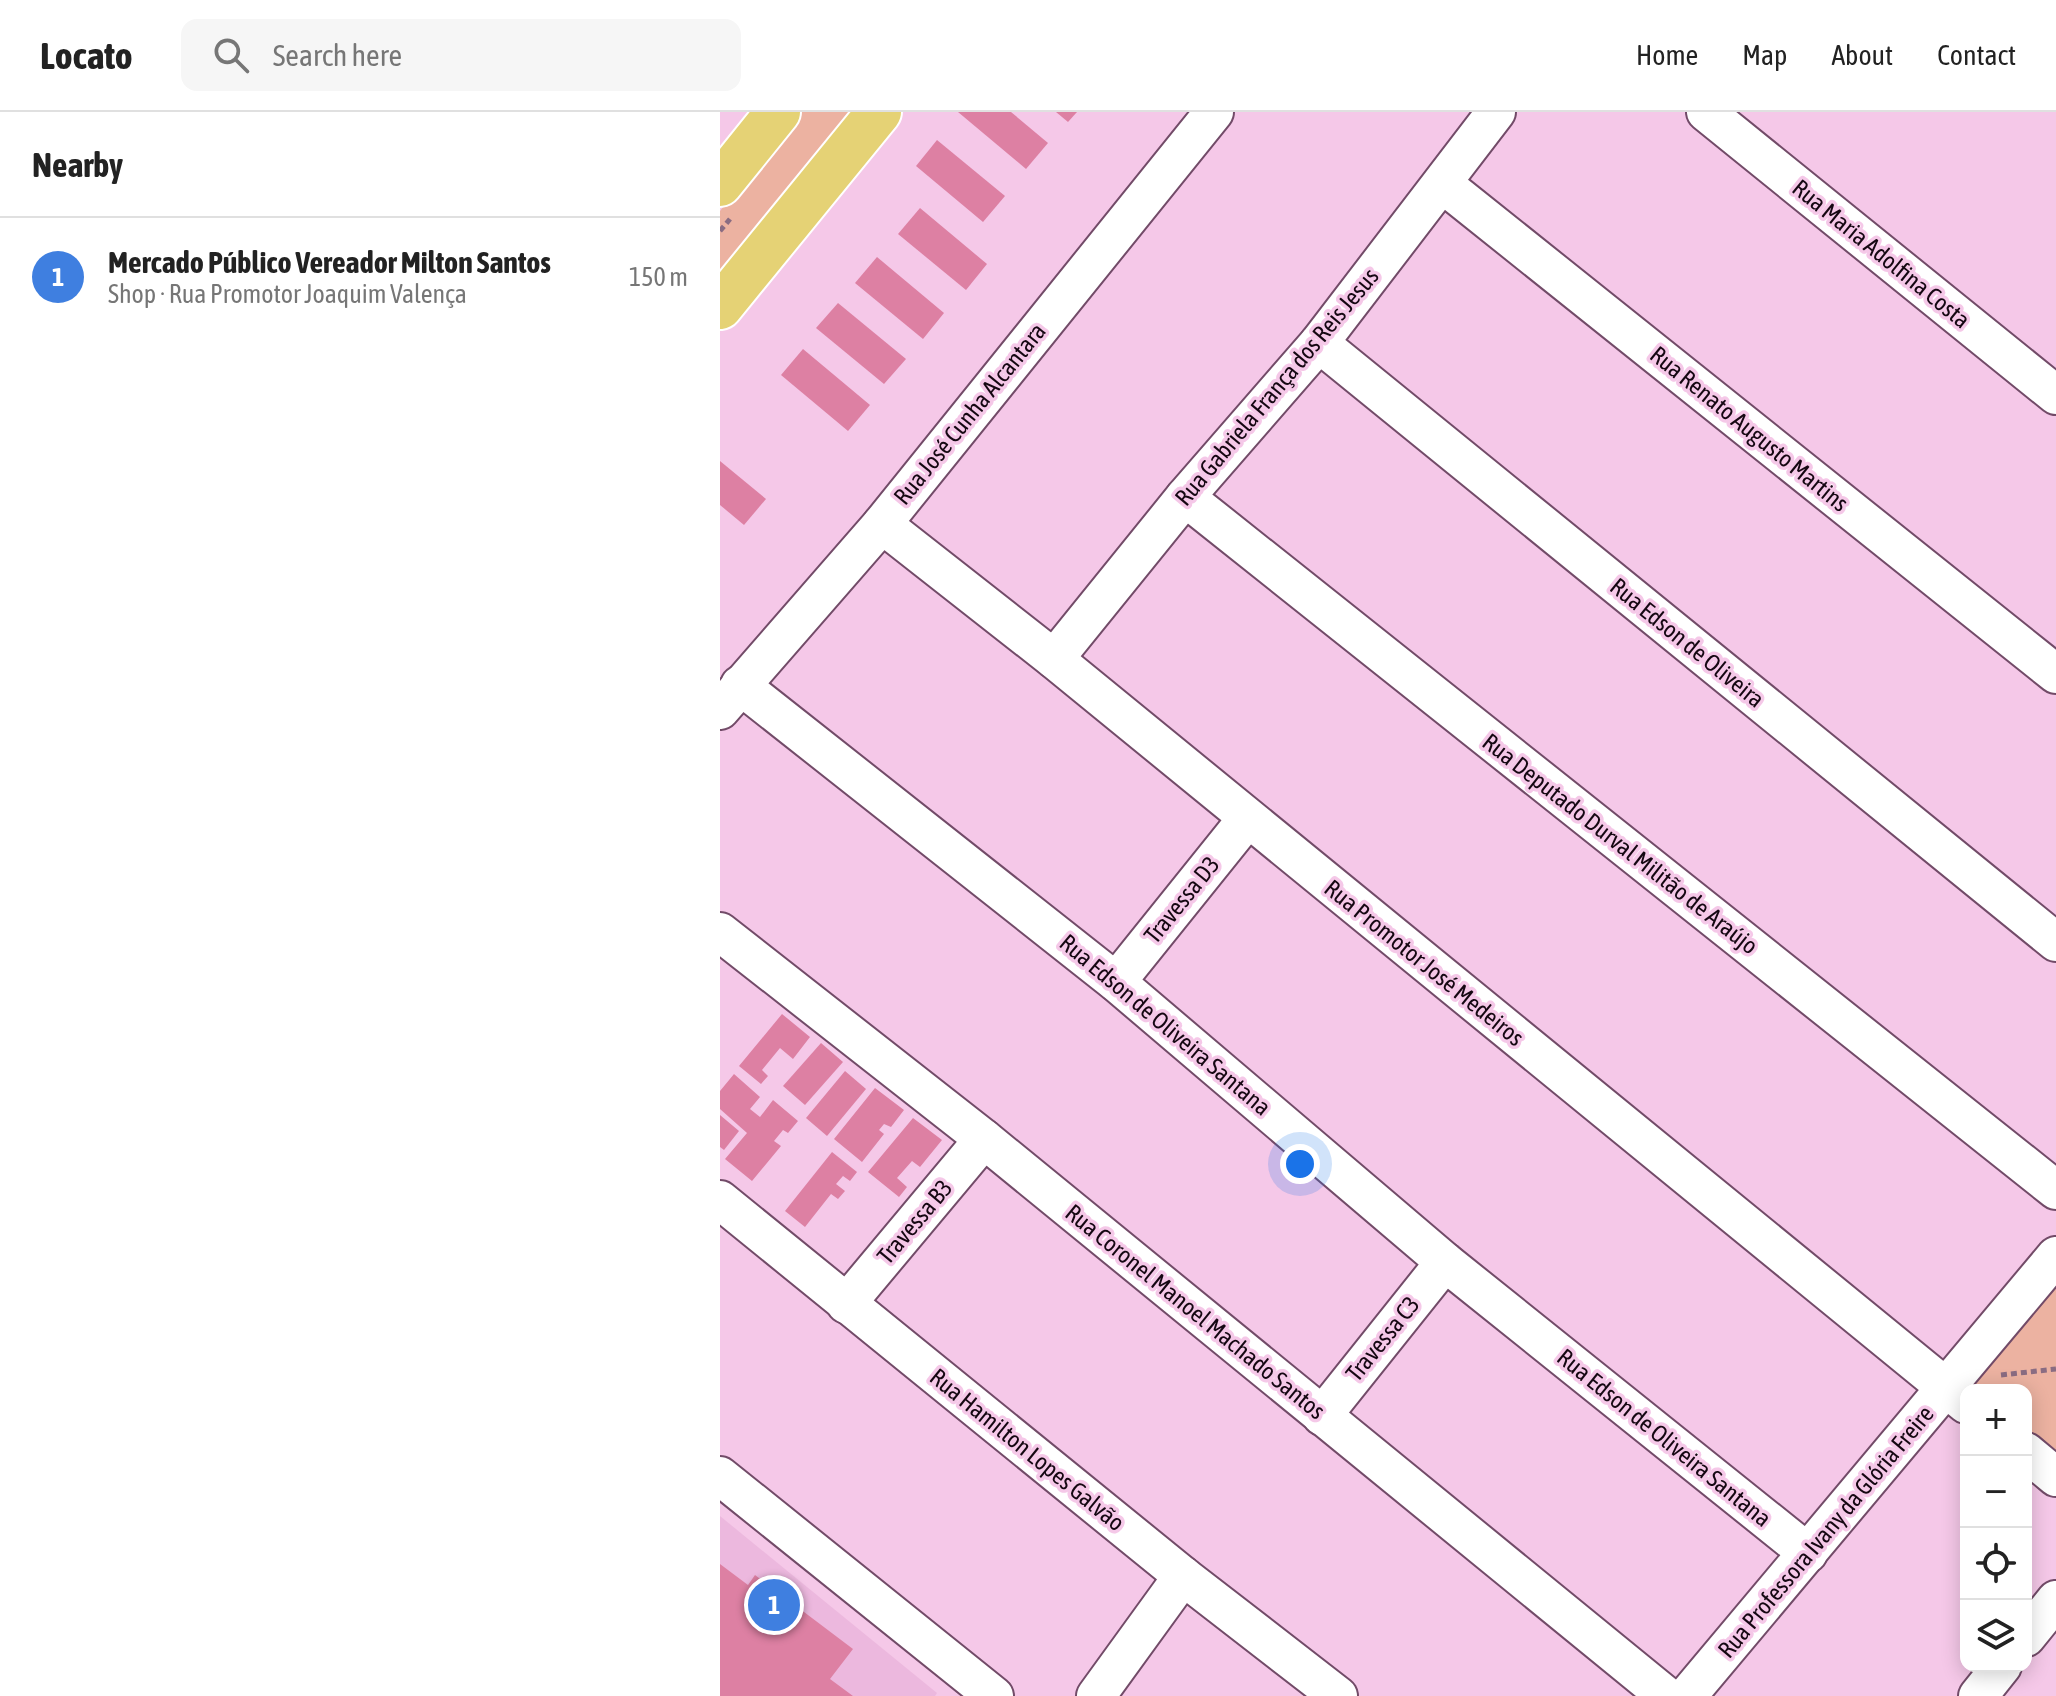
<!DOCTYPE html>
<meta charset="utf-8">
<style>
body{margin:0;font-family:"Asap Condensed",sans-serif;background:#f6f6f6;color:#222}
.controls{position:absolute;right:24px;bottom:24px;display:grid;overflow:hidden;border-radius:16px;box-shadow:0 4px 20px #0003}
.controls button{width:72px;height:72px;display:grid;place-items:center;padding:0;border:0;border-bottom:2px solid #e0e0e0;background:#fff;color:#222;font:40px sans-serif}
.you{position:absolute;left:580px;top:1052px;width:28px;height:28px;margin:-20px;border:6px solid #fff;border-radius:50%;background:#1a73e8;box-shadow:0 0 0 12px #1a73e833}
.badge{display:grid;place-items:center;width:52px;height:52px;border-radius:50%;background:#116d41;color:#fff;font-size:26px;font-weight:700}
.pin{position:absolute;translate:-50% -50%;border:4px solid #fff;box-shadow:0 2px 8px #0006}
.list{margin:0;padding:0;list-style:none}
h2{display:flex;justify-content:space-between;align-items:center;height:104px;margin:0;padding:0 32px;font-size:34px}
h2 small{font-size:26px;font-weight:400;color:#767676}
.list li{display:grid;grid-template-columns:52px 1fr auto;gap:24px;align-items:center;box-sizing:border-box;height:120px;padding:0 32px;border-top:2px solid #e0e0e0}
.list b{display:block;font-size:30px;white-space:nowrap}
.list p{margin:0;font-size:26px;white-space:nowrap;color:#767676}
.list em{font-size:26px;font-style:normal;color:#767676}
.icon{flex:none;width:44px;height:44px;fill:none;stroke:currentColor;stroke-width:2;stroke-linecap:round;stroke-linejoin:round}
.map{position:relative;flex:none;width:1336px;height:1584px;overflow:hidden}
header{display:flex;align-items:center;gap:48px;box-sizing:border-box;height:112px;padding:0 40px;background:#fff;border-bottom:2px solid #e0e0e0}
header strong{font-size:38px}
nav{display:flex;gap:44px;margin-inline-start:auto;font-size:28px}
.search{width:560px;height:72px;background:#f6f6f6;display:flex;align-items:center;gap:20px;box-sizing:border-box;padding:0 28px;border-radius:16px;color:#767676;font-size:30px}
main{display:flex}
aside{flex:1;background:#fff}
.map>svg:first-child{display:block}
.built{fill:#ecb8de}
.green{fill:#ecb2a1}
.building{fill:#dd80a3}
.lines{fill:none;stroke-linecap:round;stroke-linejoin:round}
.minor-casing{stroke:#724b68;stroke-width:42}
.major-casing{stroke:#fff;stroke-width:48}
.path{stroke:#8a6c82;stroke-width:5;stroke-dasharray:6 4;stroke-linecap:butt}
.minor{stroke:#fff;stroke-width:38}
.major{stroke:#e5d275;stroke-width:44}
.labels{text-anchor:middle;stroke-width:7;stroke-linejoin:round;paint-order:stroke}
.street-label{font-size:24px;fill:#150712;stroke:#f5c8e8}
</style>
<header>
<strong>Locato</strong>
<div class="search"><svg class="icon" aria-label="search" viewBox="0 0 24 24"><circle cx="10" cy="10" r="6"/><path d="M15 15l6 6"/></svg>Search here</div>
<nav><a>Home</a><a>Map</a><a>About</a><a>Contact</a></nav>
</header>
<main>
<aside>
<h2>Nearby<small></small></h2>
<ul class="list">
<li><span class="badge" style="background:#3f7fe0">1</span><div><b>Mercado Público Vereador Milton Santos</b><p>Shop · Rua Promotor Joaquim Valença</p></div><em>150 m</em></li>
</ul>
</aside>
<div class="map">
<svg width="1336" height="1584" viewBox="0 0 1336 1584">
<rect width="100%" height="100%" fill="#f5c8e8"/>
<path class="built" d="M0,1404l217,177 -2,3h-215z"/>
<g class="green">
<path d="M79,0h63l-142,176v-77z"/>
<path d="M1336,1154v188l-30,-25v-39h-46l-13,-11z"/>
</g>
<g class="building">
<path d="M238,0h53l37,31 -22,26z"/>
<path d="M336,0h21l-9,10z"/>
<path d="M217,28l68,56 -22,26 -67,-56z"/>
<path d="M200,96l67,56 -21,26 -68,-56z"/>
<path d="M157,145l67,56 -21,26 -68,-56z"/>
<path d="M118,191l68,56 -22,25 -68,-56z"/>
<path d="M83,237l67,56 -22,26 -67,-56z"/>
<path d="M0,349l46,38 -22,26 -24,-20z"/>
<path d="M62,902l28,23 -17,22 -13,-11 -18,22 6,6 -7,8 -22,-18z"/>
<path d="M101,931l22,19 -38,43 -22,-19z"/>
<path d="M125,959l21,18 -39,47 -21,-18z"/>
<path d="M14,962l26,23 -10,12 10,8 13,-17 25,21 -10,12 -5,-3 -9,11 7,5 -29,35 -27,-22 22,-26 -27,-24v-18z"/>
<path d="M155,976l29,22 -13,17 -7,-3 -5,6 5,4 -22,28 -28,-23z"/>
<path d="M0,1003l19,16 -15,19 -4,-3z"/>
<path d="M193,1006l29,22 -22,27 -8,-6 -15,17 10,9 -8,10 -31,-25z"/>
<path d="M112,1040l25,20 -7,9 -7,-5 -7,8 9,7 -7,8 -7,-5 -26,33 -20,-16z"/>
<path d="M0,1452l28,21 7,-10 98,74 -23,30 23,17h-133z"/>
</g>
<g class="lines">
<defs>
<g id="minor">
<path d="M986,0l350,283"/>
<path d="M723,72l613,490"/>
<path d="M599,231l737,599"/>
<path d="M465,385l871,693"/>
<path d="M162,412l172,135 912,745"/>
<path d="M334,547l131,-162 134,-154 177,-231"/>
<path d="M20,573l376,297 329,280 363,291"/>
<path d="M0,598l162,-186 332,-412"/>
<path d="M0,820l264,207 682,557"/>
<path d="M396,870l131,-163"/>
<path d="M0,1088l463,376 155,120"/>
<path d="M126,1192l138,-165"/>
<path d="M602,1304l123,-154"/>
<path d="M1306,1340l30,25"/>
<path d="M0,1364l274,220"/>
<path d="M1306,1525l30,-37"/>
<path d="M376,1584l87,-120"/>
<path d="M967,1584l369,-440"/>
<path d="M1258,1584l24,-30"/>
</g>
<g id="major">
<path d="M0,72l58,-72"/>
<path d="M0,195l159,-195"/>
</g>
</defs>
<use href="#minor" class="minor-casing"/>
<use href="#major" class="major-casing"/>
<g class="path">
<path d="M0,119l10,-12"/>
<path d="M1281,1263l55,-6"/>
</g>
<use href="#minor" class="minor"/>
<use href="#major" class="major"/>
</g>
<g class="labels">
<g class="street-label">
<text transform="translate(1161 142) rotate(39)" y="8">Rua Maria Adolfina Costa</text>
<text transform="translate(557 275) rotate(-50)" y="8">Rua Gabriela França dos Reis Jesus</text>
<text transform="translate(250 302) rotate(-51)" y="8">Rua José Cunha Alcantara</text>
<text transform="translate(1029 317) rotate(39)" y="8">Rua Renato Augusto Martins</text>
<text transform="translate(967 531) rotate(39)" y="8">Rua Edson de Oliveira</text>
<text transform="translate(900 732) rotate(38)" y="8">Rua Deputado Durval Militão de Araújo</text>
<text transform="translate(462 788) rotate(-51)" y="8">Travessa D3</text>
<text transform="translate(704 851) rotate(39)" y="8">Rua Promotor José Medeiros</text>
<text transform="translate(445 913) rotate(40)" y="8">Rua Edson de Oliveira Santana</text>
<text transform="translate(195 1110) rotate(-50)" y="8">Travessa B3</text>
<text transform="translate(475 1200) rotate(39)" y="8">Rua Coronel Manoel Machado Santos</text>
<text transform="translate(663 1227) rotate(-51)" y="8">Travessa C3</text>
<text transform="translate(944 1326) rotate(39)" y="8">Rua Edson de Oliveira Santana</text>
<text transform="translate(307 1338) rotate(39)" y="8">Rua Hamilton Lopes Galvão</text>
<text transform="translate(1106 1420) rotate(-50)" y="8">Rua Professora Ivany da Glória Freire</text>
</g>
</g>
</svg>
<div class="controls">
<button>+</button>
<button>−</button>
<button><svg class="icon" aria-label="locate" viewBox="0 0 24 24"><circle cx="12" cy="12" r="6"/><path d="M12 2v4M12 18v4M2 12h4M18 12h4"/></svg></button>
<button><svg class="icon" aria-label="layers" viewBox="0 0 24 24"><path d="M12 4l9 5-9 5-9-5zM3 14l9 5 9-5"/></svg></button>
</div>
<div class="you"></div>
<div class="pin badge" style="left:54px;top:1493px;background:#3f7fe0">1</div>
</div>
</main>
